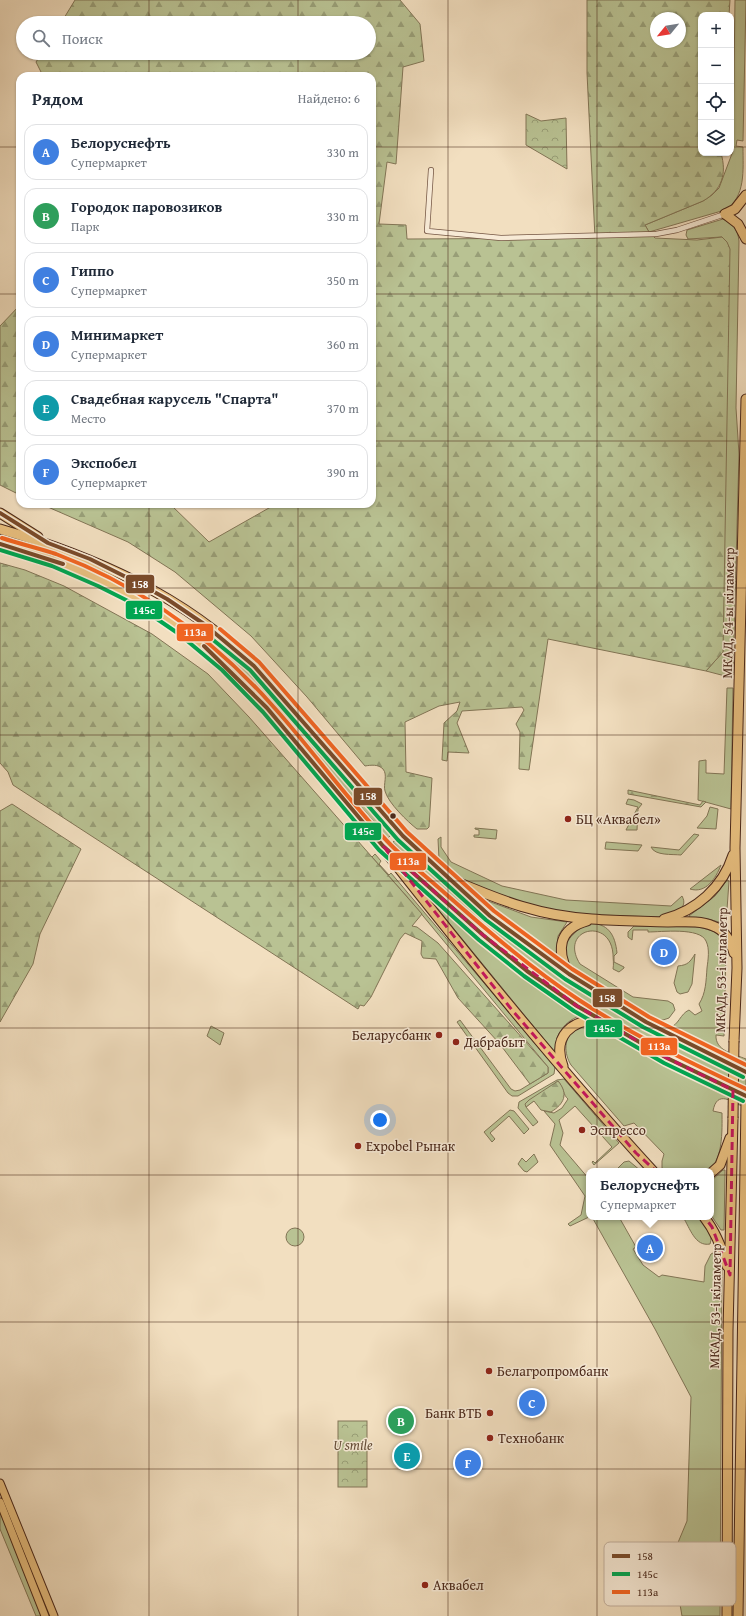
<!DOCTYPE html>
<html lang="ru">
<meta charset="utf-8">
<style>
body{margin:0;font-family:"Gentium Book Plus",serif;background:#f6f6f7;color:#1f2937}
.controls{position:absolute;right:12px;top:12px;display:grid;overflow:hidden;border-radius:8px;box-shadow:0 1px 3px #0004}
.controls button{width:36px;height:36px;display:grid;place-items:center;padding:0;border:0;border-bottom:1px solid #e0e1e3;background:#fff;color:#1f2937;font:20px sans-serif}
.compass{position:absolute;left:650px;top:12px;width:36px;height:36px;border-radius:50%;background:#fff;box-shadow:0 1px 3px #0004;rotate:240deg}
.you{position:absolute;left:380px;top:1120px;width:14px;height:14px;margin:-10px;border:3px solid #fff;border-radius:50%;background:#1a73e8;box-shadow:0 0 0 6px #1a73e833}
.badge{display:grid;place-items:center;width:26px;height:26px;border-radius:50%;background:#8f2418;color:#fff;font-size:13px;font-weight:700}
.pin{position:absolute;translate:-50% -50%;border:2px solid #fff;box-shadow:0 1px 4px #0006}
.popup{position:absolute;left:586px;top:1168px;width:128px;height:52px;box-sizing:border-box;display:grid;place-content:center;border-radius:8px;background:#fff;filter:drop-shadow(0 1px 3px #0005);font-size:13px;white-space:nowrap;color:#747a83}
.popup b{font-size:15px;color:#1f2937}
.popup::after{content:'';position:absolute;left:50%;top:100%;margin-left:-8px;border:8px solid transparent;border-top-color:#fff}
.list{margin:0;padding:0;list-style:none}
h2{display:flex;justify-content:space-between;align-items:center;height:52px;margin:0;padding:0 16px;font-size:17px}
h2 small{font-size:13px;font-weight:400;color:#747a83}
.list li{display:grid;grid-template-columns:26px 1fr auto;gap:12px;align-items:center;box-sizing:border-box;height:56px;margin:0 8px 8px;padding:0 8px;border:1px solid #e0e1e3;border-radius:12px}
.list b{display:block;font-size:15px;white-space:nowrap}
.list p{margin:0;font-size:13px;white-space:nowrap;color:#747a83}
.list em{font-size:13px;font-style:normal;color:#747a83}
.icon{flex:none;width:22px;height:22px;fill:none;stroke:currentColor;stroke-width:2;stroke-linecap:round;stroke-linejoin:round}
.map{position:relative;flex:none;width:746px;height:1616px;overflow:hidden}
.search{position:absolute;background:#fff;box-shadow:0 1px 3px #0004;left:16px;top:16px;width:360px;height:44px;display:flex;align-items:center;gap:10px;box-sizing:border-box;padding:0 14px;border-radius:22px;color:#747a83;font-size:15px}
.panel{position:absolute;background:#fff;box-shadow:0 1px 3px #0004;left:16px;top:72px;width:360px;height:436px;border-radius:12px}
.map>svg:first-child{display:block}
.grass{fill:#b9c293;stroke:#827556}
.forest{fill:url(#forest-firs);stroke:#827556;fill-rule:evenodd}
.park{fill:url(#park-crowns);stroke:#827556}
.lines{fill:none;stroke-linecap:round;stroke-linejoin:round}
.street-casing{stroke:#745644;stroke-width:6}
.primary-casing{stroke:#4a281a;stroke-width:9}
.highway-casing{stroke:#4a281a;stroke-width:11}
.street{stroke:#f7ead6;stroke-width:4.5}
.primary{stroke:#e9c080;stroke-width:7}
.highway{stroke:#e9c080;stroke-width:9}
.highway-bridge-casing{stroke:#4a281a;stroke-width:11;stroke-linecap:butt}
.highway-bridge{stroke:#e9c080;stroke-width:9}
.bus-1-casing{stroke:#f7ead6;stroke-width:7}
.bus-2-casing{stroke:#f7ead6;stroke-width:7}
.bus-3-casing{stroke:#f7ead6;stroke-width:7}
.bus-1{stroke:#7a4b2a;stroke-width:4}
.bus-2{stroke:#00a651;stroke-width:4}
.bus-3{stroke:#f26522;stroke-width:4}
.marked{fill:none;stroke:#c2185b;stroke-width:3;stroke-dasharray:8 5;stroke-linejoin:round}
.grid{fill:none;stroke:#4a281a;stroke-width:1;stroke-opacity:0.55}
.bus-dot{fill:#4a281a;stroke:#f7ead6;stroke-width:1.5}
.poi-dot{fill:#8f2418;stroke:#f7ead6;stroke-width:1.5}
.labels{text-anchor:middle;stroke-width:3;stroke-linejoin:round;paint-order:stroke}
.street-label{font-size:14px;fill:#4a281a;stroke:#f7ead6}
.poi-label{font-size:14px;fill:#4a281a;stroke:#f7ead6;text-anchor:start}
.park-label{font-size:14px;font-style:italic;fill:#664e38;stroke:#f7ead6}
.key{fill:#f7ead6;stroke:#c3b09e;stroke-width:1}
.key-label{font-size:11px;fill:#4a281a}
.line-badge{stroke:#f7ead6;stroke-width:1.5}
.badge-label{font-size:11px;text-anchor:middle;font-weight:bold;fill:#fff}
</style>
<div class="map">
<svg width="746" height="1616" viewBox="0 0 746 1616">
<defs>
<pattern id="forest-firs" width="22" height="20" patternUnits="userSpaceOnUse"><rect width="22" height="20" fill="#b9c293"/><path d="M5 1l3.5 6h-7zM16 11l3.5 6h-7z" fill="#989e77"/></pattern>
<pattern id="park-crowns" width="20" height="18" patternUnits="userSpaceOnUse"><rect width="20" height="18" fill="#b9c293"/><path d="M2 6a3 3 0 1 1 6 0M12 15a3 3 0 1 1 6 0" fill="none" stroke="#989e77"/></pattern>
</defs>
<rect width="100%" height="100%" fill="#f2dfc0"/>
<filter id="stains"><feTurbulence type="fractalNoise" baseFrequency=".005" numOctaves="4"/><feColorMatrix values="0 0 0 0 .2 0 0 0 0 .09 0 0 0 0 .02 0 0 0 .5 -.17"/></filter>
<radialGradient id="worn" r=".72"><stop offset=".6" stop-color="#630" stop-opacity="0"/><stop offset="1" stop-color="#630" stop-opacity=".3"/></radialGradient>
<g class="grass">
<path d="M735,0h11l-3,141 -6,-1 -1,6 7,1c0,23 3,50 -18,63l-76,22 -4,-7 58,-24 9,-6 7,-7 14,-37z"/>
<path d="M723,219c10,5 15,11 16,22l-3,167 3,46 -6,220 -1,3h-3l-23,-6 17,-19 -1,-415 -34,2 -2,-4 1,-5z"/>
<path d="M232,653l53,54 108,126 -5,5 -115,-134 -45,-45z"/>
<path d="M727,688h6l-2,121 -33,-9 1,-39 7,-1v13l18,1z"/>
<path d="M628,799l6,1 8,4 -4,5 -1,21h-11l12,-23 -12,-3z"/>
<path d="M710,807l8,2 -2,20 -19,-1 10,-12z"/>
<path d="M475,828l22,2 -1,9 -22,-2v-2h5v-5l-4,-1z"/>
<path d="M694,834l5,1 -18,20c-9,-1 -26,1 -30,-8l28,3z"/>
<path d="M441,837v10l10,15 51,24 64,14 105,6 11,-10c8,14 -12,19 -23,21l-88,-3 -41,-6 -56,-22 -17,-10 -15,-12 -3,-5 -1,-20z"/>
<path d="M398,838c102,101 215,184 348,241v8c-135,-59 -249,-139 -353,-245z"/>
<path d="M606,842l36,3 -4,6 -33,-2z"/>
<path d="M375,854l6,7 -2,3 10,11 2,-2 164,194 -1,7 -36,22h-6l-4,-3 -51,-71 3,-2 51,69 4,2 5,-1 28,-17v-6l-139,-168 -37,-42z"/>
<path d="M721,865c-5,13 -15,29 -31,24z"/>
<path d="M727,880l2,1 -3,43 -18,-5h-18l-1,-3 26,-20z"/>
<path d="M423,891l79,68 81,56c-18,4 -32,23 -26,40z"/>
<path d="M480,898l51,19 36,5 -9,14 -2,20 -25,-17z"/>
<path d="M588,923c20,0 27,11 29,30l-3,3v6l10,5v1l-5,4 -6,-3c1,-5 0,-10 0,-15 -3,-38 -55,-25 -33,10l53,33 35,4 5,3 2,6 -6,8 -6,2 -6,-1 -21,-13 -14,-5 -51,-34c-14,-21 0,-33 17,-44z"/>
<path d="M634,926l65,1 14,4 6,4 7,15 -2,86 -8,-1c-1,16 18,19 30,24v6l-21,-7 -56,-30c10,-3 11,-14 20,-18l6,5 7,-4 -3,-7c7,-11 7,-23 8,-36 1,-8 3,-19 -1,-27 -6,-14 -45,-9 -58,-9v-2h-15l-1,10 -4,-3v-5z"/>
<path d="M695,954l-3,30 -4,8 -8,2 -3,-2 -3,-9 4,-17c10,-1 12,-4 17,-12z"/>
<path d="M591,1024l6,1 69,40 80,36v7c-14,-6 -29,-19 -33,3l9,2c0,14 2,55 -18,58 -12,2 -25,0 -37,0l-5,-3v-7l2,-7 -30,-31 -10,3 -53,-61c-7,-11 -8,-28 5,-37 4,-2 11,-3 15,-4z"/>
<path d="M211,1026l13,7 -4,12 -13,-9z"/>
<path d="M564,1079l55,64 -25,22 -2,-3 1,-1 2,2 17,-16 -37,-41 -16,14 4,13 -3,12 29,34v38l-19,9 -2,-2 13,-9 4,-19 -35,-51 5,-21 -11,-13 10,2 8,-5 6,-9c-5,-4 -4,-11 -10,-18l-32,26 12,15 -5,4 -15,-18 1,-6 38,-22z"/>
<path d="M510,1110l4,1 15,18 -5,5 -15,-18 -19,17 5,6 -3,3 -8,-10z"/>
<path d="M534,1154l4,8 -11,10 -3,-1 -6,-7 4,-6 4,4z"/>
<path d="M629,1161l12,10h-26l9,-9z"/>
<path d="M723,1170h2v5l-1,55h-3l-10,-15v-34z"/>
<path d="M592,1217h27l17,30 -3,2 10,16 16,12 3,-2 42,7 1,-16 6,-12 8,-4 3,8 -2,358h-38l-10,-59 15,-36 4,-124 -36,-68z"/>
<path d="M683,1217h16c7,7 15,17 11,27 -15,3 -20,-16 -27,-27z"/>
<circle cx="295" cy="1237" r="9"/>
<path d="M0,1511l43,105h-7l-36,-87z"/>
</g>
<g class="forest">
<path d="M75,0h325l20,24 4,37 -21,6 -7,97 -9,-2 -8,62 27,1 1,14 188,-1 -8,-165v-73h143l-1,15h-28v138h20c6,21 1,37 -18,48l-58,24 4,7 6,6 42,2 25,-3 5,5 3,7 -7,403 -17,19 -158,-32 -19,131 -10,-1 1,-37 -4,-8 8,-14 -2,-3 -60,4 -5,12 12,30 -21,-1 -1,9 -5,-1 2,-37 13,-12 3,-9 -21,4 -34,16 1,50 26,6 -3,49 -2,2h-10c-9,-7 -29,-26 -32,-38 -2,-7 3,-16 -2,-22 -5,-5 -12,-4 -18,-3l-58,-69 -56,-61 -76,-64 -47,-30 -87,-38h129l39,38 67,-38h96v-428h-329l-7,-14 6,-9h327v-30h-308zM656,18h24v24h-24z"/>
<path d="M20,305v190l-20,-10v-159z"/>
<path d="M0,563l25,7 39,16 88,48 56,40 41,43 173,197 -10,12 5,1 21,16 110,124v6l-18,11 -31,-41 -41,-45 -22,-39 -13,-1 -2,-4 1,-13 -17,-8 -5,6 -29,58 -7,9 -4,-1 -2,4 -345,-224 -5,-13 -8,-9z"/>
<path d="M628,790l72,15 3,-4 3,1 -5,5 -73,-13z"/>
<path d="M12,804l69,45 -41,85 -7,30 -33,58v-211z"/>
<path d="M558,1081c11,13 6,23 -7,31l-10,-2 -7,-9 -8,6 -1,-3 4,-4z"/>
</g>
<g class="park">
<path d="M526,114l15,7 25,-3 1,51 -41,-24z"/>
<rect x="338" y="1421" width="29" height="66"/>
</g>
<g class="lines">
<defs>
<path id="street" d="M431,170l-4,61 74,7 155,-4 21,-4 48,-16"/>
<g id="primary">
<path d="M0,1483l54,133"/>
<path d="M0,1502l45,114"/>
</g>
<g id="highway">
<path d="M725,214l13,10 8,15"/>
<path d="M725,214l10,-5 11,-14"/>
<path d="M0,513l38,24"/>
<path d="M0,529c92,27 186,67 254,137 52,54 97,117 149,170 65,65 136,120 214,168 41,26 84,50 129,68"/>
<path d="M0,544c64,18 130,44 184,85 43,33 79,74 114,115 34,40 67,81 99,122 82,104 166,207 256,305"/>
<path d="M398,860l85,75 44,36 50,35 90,52 79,38"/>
<path d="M455,881c47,20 85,35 137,38 25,2 50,2 76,3 14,0 32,-2 45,4 12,4 18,16 21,27"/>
<path d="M664,919c32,-8 59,-32 69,-64"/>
<path d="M568,973c-12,-24 -9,-44 19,-52"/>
<path d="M734,1041l3,-73 -2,-120 11,-449"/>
<path d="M563,1066c-11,-29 8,-47 37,-46"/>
<path d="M711,1173l9,-8 10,-27"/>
<path d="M704,1217c12,15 18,31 23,49"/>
<path d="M727,1616l1,-285 5,-213"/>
<path d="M738,1616l8,-513"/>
</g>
</defs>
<use href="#street" class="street-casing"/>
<use href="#primary" class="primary-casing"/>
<use href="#highway" class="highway-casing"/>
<use href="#street" class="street"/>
<use href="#primary" class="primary"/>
<use href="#highway" class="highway"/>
<defs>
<path id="highway-bridge" d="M733,1118l1,-77"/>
</defs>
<use href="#highway-bridge" class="highway-bridge-casing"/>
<use href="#highway-bridge" class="highway-bridge"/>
<defs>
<g id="bus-1">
<path d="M0,513l48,30 42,16 48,24 29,16 37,25 50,42 149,170 87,80 79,58 77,48 100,50"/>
<path d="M0,544l63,20"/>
<path d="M204,646l63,62 116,138 100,89 44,36 50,35 90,52 79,38"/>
</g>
<g id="bus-2">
<path d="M0,550l52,16 46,20 40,20 41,28 43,36 41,42 116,138 100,90 45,36 50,35 90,52 79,38"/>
<path d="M212,639l38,31 148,170 88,80 79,59 78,48 100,50"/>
</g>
<g id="bus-3">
<path d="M2,538c18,6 36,10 54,16 85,32 155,83 215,150 40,44 75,94 116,137 18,19 40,36 60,54 42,37 85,74 132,105 53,35 110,62 167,89"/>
<path d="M220,629l39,33 148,170 87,79 78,58 77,48 97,48"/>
</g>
</defs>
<use href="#bus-1" class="bus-1-casing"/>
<use href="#bus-2" class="bus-2-casing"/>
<use href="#bus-3" class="bus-3-casing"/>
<use href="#bus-1" class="bus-1"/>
<use href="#bus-2" class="bus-2"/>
<use href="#bus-3" class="bus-3"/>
</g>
<path class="marked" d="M383,846l100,89 94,71 90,52 66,32 -3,185 -18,-48 -13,-17 -63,-57 -124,-143z"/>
<path class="grid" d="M149,0v23M298,0v23M448,0v1616M597,0v1616M149,53v23M298,53v23M0,147h20M372,147h329M731,147h15M0,294h20M372,294h374M0,441h20M372,441h374M149,504v1112M298,504v1112M0,588h746M0,735h746M0,881h746M0,1028h746M0,1175h746M0,1322h746M0,1469h746"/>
<circle class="bus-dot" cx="393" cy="816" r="3.5"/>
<g class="poi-dot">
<circle cx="568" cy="819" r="4"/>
<circle cx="439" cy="1035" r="4"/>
<circle cx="456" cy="1042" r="4"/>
<circle cx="582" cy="1130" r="4"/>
<circle cx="358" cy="1146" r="4"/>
<circle cx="489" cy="1371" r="4"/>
<circle cx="490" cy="1413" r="4"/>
<circle cx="490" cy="1438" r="4"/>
<circle cx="425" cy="1585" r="4"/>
</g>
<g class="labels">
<g class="street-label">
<text transform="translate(728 613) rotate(-89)" y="5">МКАД, 54-ы кіламетр</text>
<text transform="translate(721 970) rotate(-89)" y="5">МКАД, 53-і кіламетр</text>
<text transform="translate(715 1306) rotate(-89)" y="5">МКАД, 53-і кіламетр</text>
</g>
<g class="poi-label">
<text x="576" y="824">БЦ «Аквабел»</text>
<text x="431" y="1040" text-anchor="end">Беларусбанк</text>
<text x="464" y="1047">Дабрабыт</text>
<text x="590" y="1135">Эспрессо</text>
<text x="366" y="1151">Expobel Рынак</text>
<text x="497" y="1376">Белагропромбанк</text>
<text x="482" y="1418" text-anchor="end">Банк ВТБ</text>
<text x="498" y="1443">Технобанк</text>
<text x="433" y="1590">Аквабел</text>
</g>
<g class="park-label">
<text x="353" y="1450">U smile</text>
</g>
</g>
<rect x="604" y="1542" width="132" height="64" rx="6" class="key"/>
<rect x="612" y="1554" width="18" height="4" fill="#7a4b2a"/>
<rect x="612" y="1572" width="18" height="4" fill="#00a651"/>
<rect x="612" y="1590" width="18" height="4" fill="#f26522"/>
<g class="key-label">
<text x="637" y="1560">158</text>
<text x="637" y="1578">145с</text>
<text x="637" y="1596">113а</text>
</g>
<g class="line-badge">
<rect x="125" y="574" width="30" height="20" rx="4" fill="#7a4b2a"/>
<rect x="125" y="600" width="38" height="20" rx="4" fill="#00a651"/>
<rect x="176" y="623" width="38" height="19" rx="4" fill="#f26522"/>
<rect x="353" y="787" width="30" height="19" rx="4" fill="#7a4b2a"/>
<rect x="344" y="822" width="38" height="19" rx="4" fill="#00a651"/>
<rect x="389" y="852" width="38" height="19" rx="4" fill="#f26522"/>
<rect x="592" y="988" width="31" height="20" rx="4" fill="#7a4b2a"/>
<rect x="585" y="1019" width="38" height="19" rx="4" fill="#00a651"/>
<rect x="640" y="1037" width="38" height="19" rx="4" fill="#f26522"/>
</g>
<g class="badge-label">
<text x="140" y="588">158</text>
<text x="144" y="614">145с</text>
<text x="195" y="636">113а</text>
<text x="368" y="800">158</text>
<text x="363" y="835">145с</text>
<text x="408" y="865">113а</text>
<text x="607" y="1002">158</text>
<text x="604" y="1032">145с</text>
<text x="659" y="1050">113а</text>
</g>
<rect width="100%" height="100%" filter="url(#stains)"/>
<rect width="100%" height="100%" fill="url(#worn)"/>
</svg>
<div class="controls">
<button>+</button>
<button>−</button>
<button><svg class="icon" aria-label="locate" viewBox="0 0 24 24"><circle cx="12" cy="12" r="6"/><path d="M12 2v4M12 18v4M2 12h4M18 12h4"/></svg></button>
<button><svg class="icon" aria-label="layers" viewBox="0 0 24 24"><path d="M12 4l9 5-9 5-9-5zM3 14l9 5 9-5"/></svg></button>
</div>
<svg class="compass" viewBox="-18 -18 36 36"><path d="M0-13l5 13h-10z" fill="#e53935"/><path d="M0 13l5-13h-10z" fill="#747a83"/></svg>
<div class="you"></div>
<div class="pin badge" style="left:650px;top:1248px;background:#3f7fe0">A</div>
<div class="popup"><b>Белоруснефть</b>Супермаркет</div>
<div class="pin badge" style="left:401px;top:1421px;background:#2e9e5b">B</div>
<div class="pin badge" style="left:532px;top:1403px;background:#3f7fe0">C</div>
<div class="pin badge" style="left:664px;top:952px;background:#3f7fe0">D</div>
<div class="pin badge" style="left:407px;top:1456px;background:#0f9aa8">E</div>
<div class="pin badge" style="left:468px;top:1463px;background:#3f7fe0">F</div>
<div class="search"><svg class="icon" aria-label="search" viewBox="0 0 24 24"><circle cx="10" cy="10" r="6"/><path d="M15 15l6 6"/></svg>Поиск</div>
<section class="panel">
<h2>Рядом<small>Найдено: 6</small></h2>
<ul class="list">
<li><span class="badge" style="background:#3f7fe0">A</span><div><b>Белоруснефть</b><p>Супермаркет</p></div><em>330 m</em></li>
<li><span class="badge" style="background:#2e9e5b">B</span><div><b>Городок паровозиков</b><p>Парк</p></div><em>330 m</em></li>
<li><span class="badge" style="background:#3f7fe0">C</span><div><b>Гиппо</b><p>Супермаркет</p></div><em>350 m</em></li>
<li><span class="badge" style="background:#3f7fe0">D</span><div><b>Минимаркет</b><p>Супермаркет</p></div><em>360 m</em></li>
<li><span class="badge" style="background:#0f9aa8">E</span><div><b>Свадебная карусель &quot;Спарта&quot;</b><p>Место</p></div><em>370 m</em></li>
<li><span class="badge" style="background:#3f7fe0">F</span><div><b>Экспобел</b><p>Супермаркет</p></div><em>390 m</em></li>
</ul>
</section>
</div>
